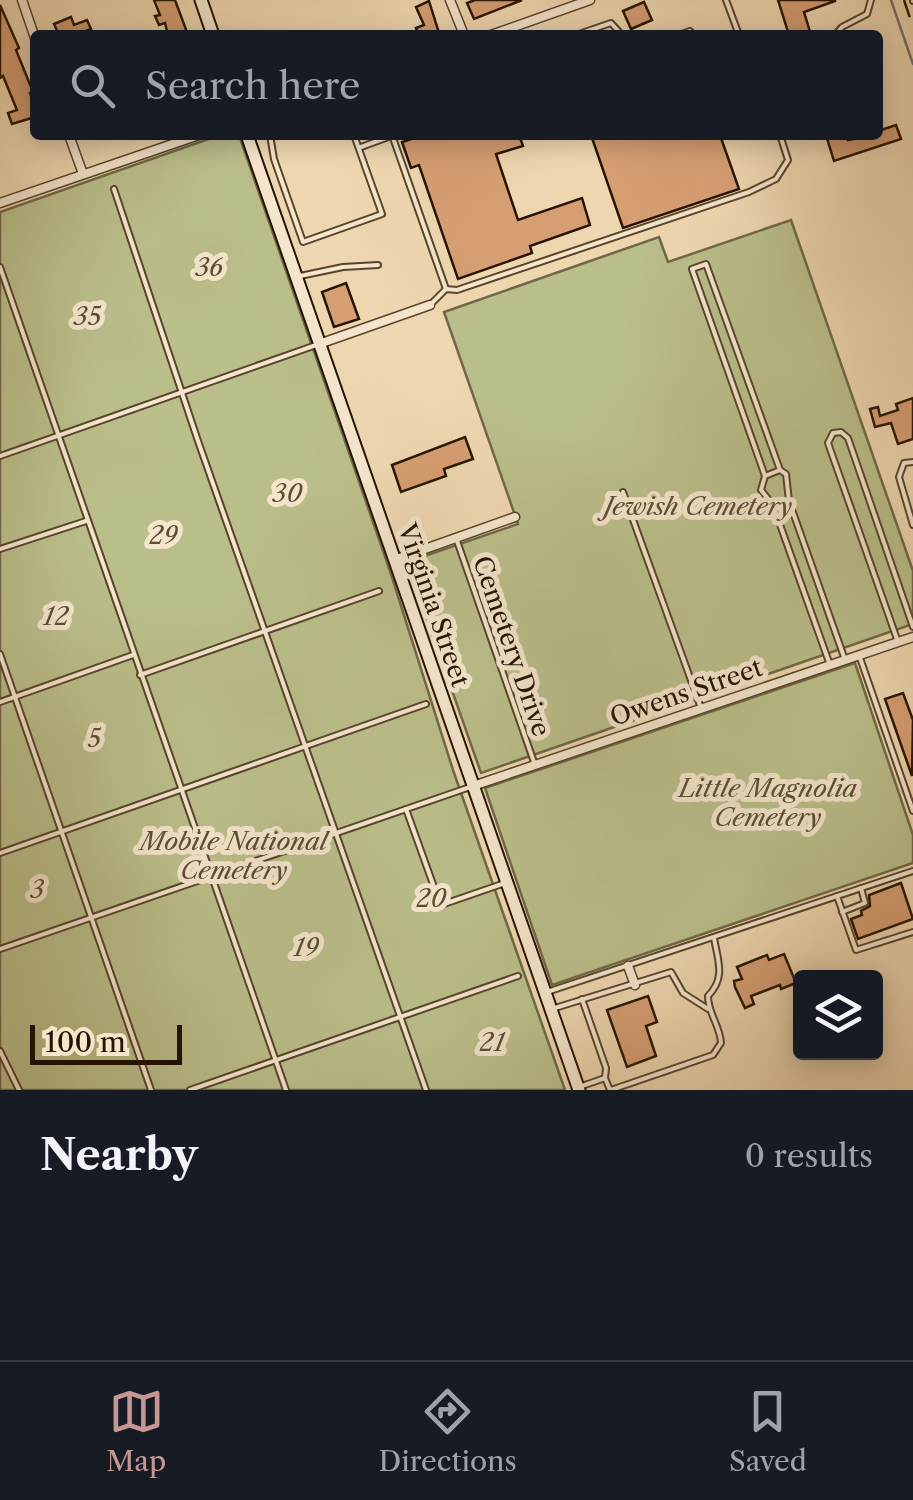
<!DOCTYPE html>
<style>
body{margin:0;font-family:"Libre Caslon Text",serif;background:#242831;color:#f1f3f6}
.controls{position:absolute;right:30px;bottom:30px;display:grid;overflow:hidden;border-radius:10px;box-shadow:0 5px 25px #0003}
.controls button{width:90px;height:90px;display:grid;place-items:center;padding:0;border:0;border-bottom:2px solid #363941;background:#171b24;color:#f1f3f6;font:50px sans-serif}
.scale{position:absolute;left:30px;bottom:25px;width:152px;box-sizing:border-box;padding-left:10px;border:5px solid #261301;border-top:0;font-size:28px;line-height:35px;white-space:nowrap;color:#261301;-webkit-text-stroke:8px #f4e5cc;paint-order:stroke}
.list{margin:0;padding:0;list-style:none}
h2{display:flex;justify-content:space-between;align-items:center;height:130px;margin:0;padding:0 40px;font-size:42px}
h2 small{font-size:32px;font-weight:400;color:#9ea1a6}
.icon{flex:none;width:55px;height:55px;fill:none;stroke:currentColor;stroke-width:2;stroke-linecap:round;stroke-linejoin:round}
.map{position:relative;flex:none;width:913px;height:1090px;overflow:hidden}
.search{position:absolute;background:#171b24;box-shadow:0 5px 25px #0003;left:30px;right:30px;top:30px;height:110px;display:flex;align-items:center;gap:25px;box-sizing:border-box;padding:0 35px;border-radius:10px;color:#9ea1a6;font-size:38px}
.sheet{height:270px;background:#171b24}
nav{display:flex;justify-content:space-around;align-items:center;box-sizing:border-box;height:140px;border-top:2px solid #363941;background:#171b24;font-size:28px;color:#9ea1a6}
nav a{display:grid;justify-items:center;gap:5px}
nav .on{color:#c59692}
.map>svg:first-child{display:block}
.green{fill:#babe8a;stroke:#706846;stroke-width:2.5}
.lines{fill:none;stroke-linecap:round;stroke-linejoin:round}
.stream{stroke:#6f756f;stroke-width:2.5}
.building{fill:#d69e73;stroke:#261301;stroke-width:2.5}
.lane-casing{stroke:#58442d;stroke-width:8}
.street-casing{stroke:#58442d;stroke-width:11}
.secondary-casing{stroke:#261301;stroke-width:15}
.lane{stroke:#f4e5cc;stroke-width:4}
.street{stroke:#f4e5cc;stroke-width:8}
.secondary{stroke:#f4e5cc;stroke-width:11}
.rail{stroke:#261301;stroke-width:2.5;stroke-dasharray:18 18;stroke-linecap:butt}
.labels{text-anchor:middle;stroke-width:10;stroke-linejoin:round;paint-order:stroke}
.park-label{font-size:25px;font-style:italic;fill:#5a4f31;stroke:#f4e5cc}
.street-label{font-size:25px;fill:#261301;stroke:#f4e5cc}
</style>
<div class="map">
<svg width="913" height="1090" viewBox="0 0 913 1090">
<rect width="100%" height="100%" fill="#eed7b0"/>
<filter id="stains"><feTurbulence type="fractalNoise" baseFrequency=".002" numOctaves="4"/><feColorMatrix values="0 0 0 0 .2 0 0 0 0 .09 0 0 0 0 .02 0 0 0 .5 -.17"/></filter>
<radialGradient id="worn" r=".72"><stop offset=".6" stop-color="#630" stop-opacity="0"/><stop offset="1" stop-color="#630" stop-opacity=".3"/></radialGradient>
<g class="green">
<path d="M220,135h19l151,436 63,199 112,320h-565v-878z"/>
<path d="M791,220l122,351v53l-432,149 -74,-211 111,-38 -74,-212 215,-75 9,25z"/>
<path d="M855,663l58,172v28l-361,122 -67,-197z"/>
</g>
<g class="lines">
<path class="stream" d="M891,0l22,64"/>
</g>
<g class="building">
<path d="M154,0h21l13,35h-20l-3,-12 -6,2 -4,-9 5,-1z"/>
<path d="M475,0h47l-48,19 -7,-16z"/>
<path d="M778,0h57v1l-31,11 7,23h-22z"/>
<path d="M429,1l10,32 -20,2 -3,-7 8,-3 -8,-18z"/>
<path d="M644,2l8,18 -21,9 -8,-18z"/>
<path d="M0,5l19,43 -3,2 17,42 -3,1 5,15v9l-23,7 -4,-11 9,-3 -14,-34 -3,2z"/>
<path d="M71,17l3,8 13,-5 4,9 -15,6h-17l-5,-11z"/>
<path d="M896,125l5,14 -67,22 -8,-26h21l1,5 30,-5v-4z"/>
<path d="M424,135h95l4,11 -27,8 22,66 64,-22 8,27 -60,21 2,7 -74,26 -39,-114 -8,3 -9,-26z"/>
<path d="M591,135h129l19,54 -116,39z"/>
<path d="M346,283l13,36 -25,8 -12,-35z"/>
<path d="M913,398v41l-15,5 -7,-21 -16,4 -5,-18 8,-2 2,9 18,-6 -2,-6z"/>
<path d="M465,437l8,22 -29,10 2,7 -45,16 -9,-27z"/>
<path d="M903,693l10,27 -1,56 -27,-77z"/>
<path d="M901,883l12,36 -55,20 -7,-20 11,-4 -1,-4 9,-5 -1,-11z"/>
<path d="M784,954l12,29 -15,6 -1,-4 -29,11 3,8 -9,4 -10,-21 -1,-6 8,-2 -5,-12 30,-12 2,5z"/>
<path d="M648,996l9,26 -11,4 10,30 -29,11 -20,-57z"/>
</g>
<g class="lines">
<defs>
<g id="lane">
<path d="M726,0l13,35"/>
<path d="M913,0v1"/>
<path d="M576,35l35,-12 11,12"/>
<path d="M679,35l11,-4 3,4"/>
<path d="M835,35l7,-8 25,-13 4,-14"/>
<path d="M270,135l4,24 29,83 79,-28 -28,-79"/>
<path d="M392,135l54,154"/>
<path d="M361,147l33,-12"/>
<path d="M114,189l84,252 228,649"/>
<path d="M0,267l286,823"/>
<path d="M300,276l43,-9 35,-2"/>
<path d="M430,305l16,-16 11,1 292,-98 27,-13 12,-19 -8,-25"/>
<path d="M0,456l319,-112"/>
<path d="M913,462l-9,1 -5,14 14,48"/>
<path d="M765,476l-73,-207 14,-5 74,206"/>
<path d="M623,492l78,216"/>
<path d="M456,538l79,227"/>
<path d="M0,549l86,-28"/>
<path d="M898,642l-70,-199 5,-10 8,-1 7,6 65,189"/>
<path d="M0,654l151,436"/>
<path d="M859,655l54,156"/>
<path d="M830,665l-57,-160 -12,-15 4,-14 15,-6 6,4 3,27 55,156"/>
<path d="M140,675l239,-84"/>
<path d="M0,702l133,-47"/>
<path d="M406,809l33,92 5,3 58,-20"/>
<path d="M0,853l426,-149"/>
<path d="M837,896l19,54 57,-18"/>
<path d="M842,912l23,-9 -4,-15"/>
<path d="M0,949l473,-163"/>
<path d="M550,991l363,-120"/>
<path d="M582,999l24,69 -1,10"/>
<path d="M555,1008l116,-36 12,21 25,16"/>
<path d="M0,1051l19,39"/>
<path d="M582,1086l23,-8 5,12"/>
<path d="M190,1090l328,-114"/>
<path d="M611,1090l102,-35 8,-12c-1,-18 -13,-29 -13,-47 18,-18 10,-35 6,-58"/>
</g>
<g id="street">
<path d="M22,0l13,38"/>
<path d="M450,0l14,35"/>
<path d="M491,35l99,-35"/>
<path d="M69,135l14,39"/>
<path d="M0,203l199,-68"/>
<path d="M319,344l111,-39"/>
<path d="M394,560l121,-43"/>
<path d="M473,786l440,-149"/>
<path d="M628,966l7,19"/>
</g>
<g id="secondary">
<path d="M201,0l12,35"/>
<path d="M247,135l332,955"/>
</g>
</defs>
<use href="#lane" class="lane-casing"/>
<use href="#street" class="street-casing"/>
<use href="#secondary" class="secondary-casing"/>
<use href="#lane" class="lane"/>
<use href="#street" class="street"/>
<use href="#secondary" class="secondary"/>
<path class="rail" d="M904,0l9,27"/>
</g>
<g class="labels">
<g class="park-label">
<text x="209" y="276">36</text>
<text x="87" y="325">35</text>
<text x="287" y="502">30</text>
<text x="698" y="515">Jewish Cemetery</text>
<text x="163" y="544">29</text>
<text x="56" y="625">12</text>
<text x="94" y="747">5</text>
<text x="768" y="797">Little Magnolia<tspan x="768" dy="29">Cemetery</tspan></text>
<text x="234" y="850">Mobile National<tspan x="234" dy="29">Cemetery</tspan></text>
<text x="37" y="898">3</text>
<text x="431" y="907">20</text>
<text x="306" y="956">19</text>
<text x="492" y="1051">21</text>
</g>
<g class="street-label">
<text transform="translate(434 605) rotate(71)" y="9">Virginia Street</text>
<text transform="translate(512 646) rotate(71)" y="9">Cemetery Drive</text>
<text transform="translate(686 692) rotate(-19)" y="9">Owens Street</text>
</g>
</g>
<rect width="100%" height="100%" filter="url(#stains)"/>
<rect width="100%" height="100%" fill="url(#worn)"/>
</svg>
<div class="controls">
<button><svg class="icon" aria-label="layers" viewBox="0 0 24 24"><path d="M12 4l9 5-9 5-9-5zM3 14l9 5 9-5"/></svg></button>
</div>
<div class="scale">100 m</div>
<div class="search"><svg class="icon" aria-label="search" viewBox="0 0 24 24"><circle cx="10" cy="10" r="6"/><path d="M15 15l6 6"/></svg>Search here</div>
</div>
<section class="sheet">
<h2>Nearby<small>0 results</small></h2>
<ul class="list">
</ul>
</section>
<nav>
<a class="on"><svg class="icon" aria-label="map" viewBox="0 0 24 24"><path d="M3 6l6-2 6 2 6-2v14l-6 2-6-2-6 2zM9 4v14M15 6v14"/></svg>Map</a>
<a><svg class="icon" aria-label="directions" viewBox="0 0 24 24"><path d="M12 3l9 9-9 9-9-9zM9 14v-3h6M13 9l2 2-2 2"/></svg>Directions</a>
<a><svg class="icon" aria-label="saved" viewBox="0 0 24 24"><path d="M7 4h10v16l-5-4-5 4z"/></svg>Saved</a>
</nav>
